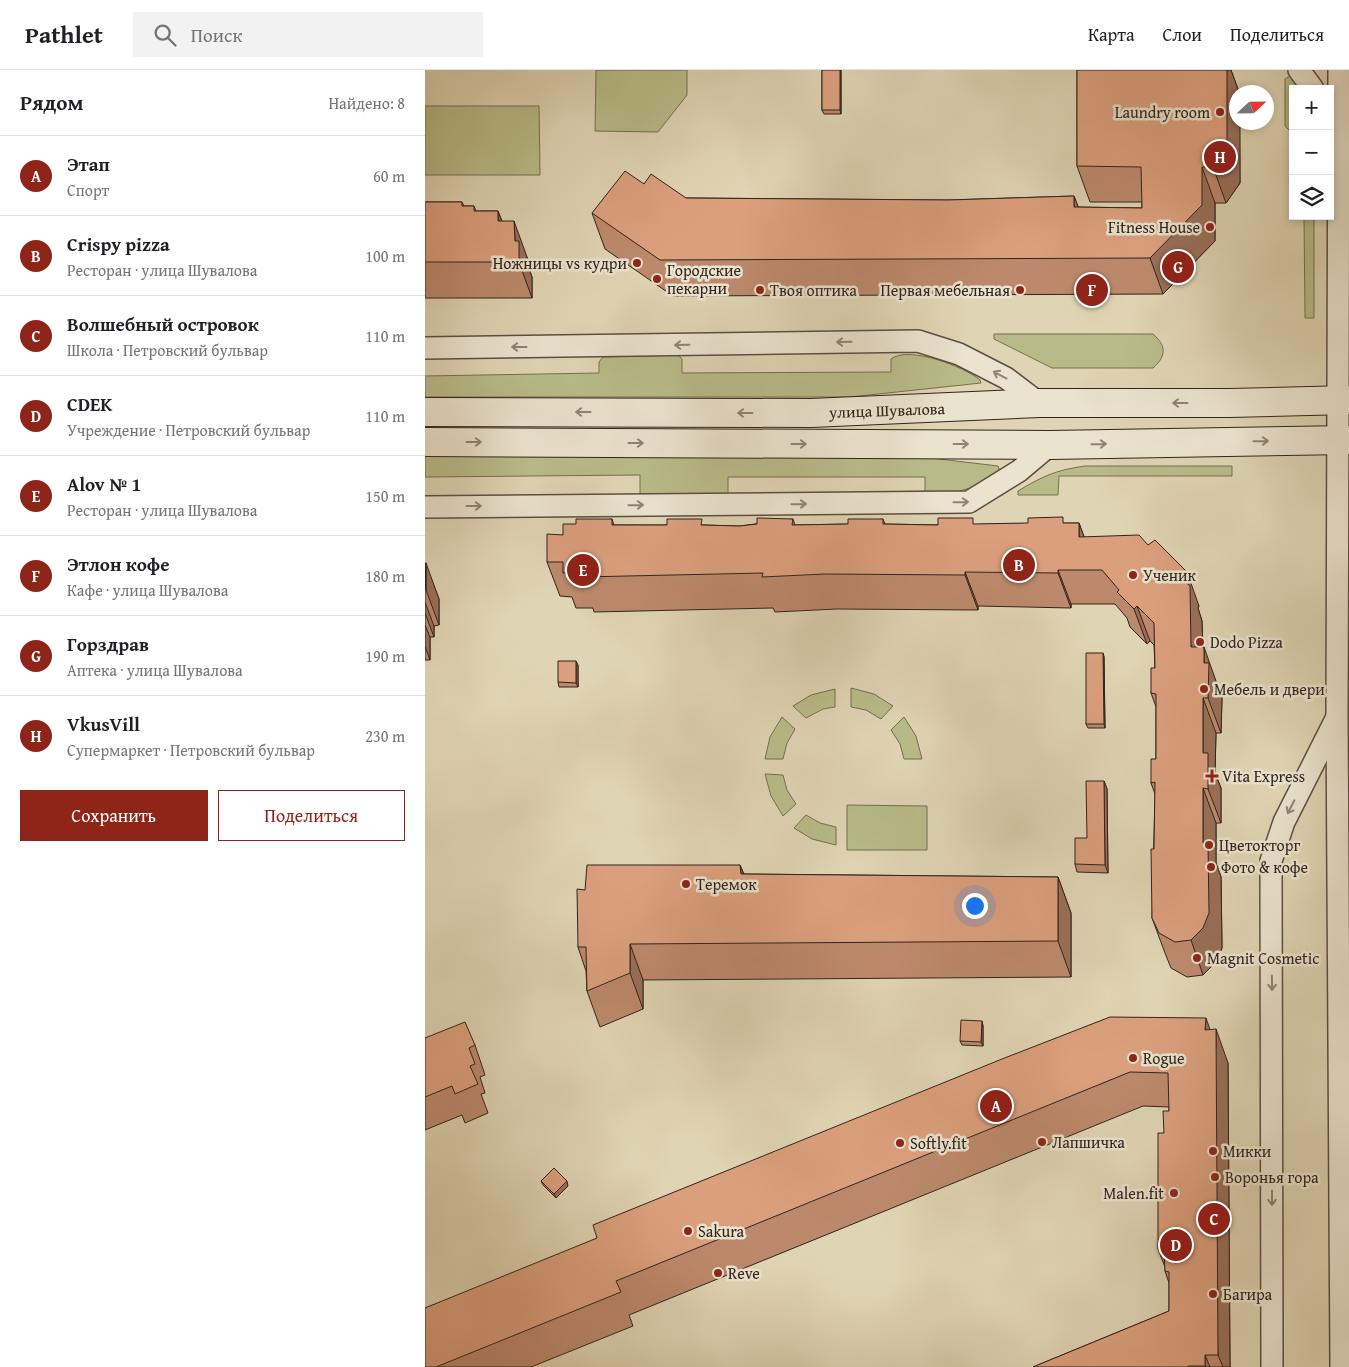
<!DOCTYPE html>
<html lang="ru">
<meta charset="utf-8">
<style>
body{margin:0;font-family:"Gentium Book Plus",serif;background:#f2f2f2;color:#202124}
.controls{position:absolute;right:15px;top:15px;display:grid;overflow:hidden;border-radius:0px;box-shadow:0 2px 8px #0003}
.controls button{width:45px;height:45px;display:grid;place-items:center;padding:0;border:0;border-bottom:1px solid #e0e0e0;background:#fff;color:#202124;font:25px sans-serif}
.compass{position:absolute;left:804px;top:15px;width:45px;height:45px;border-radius:50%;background:#fff;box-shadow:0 2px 8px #0003;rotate:68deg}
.you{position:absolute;left:549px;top:835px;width:18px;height:18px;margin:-12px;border:4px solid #fff;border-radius:50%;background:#1a73e8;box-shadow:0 0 0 8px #1a73e833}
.badge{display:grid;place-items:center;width:32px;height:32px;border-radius:50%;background:#8f2418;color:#fff;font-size:16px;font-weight:700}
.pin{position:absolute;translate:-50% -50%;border:2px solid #fff;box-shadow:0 1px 5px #0006}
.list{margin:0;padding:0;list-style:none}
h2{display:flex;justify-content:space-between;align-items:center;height:65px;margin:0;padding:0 20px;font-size:21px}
h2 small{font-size:16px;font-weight:400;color:#757577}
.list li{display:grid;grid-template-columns:32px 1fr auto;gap:15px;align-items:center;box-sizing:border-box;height:80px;padding:0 20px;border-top:1px solid #e0e0e0}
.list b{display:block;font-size:19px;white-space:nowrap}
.list p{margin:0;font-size:16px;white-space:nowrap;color:#757577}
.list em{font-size:16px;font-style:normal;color:#757577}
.actions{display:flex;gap:10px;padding:15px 20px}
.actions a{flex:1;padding:11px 0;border:1px solid #8f2418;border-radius:0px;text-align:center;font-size:18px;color:#8f2418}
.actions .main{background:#8f2418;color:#fff}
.icon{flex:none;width:28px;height:28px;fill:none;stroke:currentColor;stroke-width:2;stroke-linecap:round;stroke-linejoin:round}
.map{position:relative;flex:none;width:924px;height:1297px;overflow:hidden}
header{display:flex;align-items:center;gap:30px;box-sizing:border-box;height:70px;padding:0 25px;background:#fff;border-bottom:1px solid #e0e0e0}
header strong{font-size:24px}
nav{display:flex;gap:28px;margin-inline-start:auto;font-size:18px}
.search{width:350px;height:45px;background:#f2f2f2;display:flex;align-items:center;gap:12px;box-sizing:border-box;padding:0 18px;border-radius:0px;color:#757577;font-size:19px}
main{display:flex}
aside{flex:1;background:#fff}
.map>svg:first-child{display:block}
.green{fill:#b8bb88;stroke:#746f52}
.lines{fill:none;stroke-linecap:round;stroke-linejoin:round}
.street-casing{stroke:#5c4f42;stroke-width:24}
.secondary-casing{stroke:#31231c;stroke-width:30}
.street{stroke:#eae3ce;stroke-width:21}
.secondary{stroke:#eae3ce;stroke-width:28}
.wall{fill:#bc896c;stroke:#31231c}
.shaded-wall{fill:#996f58;stroke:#31231c}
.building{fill:#db9f7d;stroke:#31231c}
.oneway{stroke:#8e8375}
.poi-dot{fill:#8f2418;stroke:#eae3ce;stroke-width:2}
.labels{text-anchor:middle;stroke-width:5;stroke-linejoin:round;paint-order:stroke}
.poi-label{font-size:16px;fill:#31231c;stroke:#eae3ce;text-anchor:start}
.street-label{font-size:16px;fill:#31231c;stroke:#eae3ce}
</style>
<header>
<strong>Pathlet</strong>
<div class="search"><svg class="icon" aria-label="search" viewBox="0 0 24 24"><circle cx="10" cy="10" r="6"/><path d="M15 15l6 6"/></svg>Поиск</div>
<nav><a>Карта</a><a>Слои</a><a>Поделиться</a></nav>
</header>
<main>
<aside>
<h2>Рядом<small>Найдено: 8</small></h2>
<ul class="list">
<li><span class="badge">A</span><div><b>Этап</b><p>Спорт</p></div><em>60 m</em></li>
<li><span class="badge">B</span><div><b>Crispy pizza</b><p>Ресторан · улица Шувалова</p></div><em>100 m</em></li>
<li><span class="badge">C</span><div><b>Волшебный островок</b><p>Школа · Петровский бульвар</p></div><em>110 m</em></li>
<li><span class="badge">D</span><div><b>CDEK</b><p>Учреждение · Петровский бульвар</p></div><em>110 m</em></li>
<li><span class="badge">E</span><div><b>Alov № 1</b><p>Ресторан · улица Шувалова</p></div><em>150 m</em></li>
<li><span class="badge">F</span><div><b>Этлон кофе</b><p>Кафе · улица Шувалова</p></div><em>180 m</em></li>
<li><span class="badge">G</span><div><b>Горздрав</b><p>Аптека · улица Шувалова</p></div><em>190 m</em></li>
<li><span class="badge">H</span><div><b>VkusVill</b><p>Супермаркет · Петровский бульвар</p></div><em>230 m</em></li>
</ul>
<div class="actions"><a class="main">Сохранить</a><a>Поделиться</a></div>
</aside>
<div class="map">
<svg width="924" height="1297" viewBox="0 0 924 1297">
<rect width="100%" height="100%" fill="#dfd4b3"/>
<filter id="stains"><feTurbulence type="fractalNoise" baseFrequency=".004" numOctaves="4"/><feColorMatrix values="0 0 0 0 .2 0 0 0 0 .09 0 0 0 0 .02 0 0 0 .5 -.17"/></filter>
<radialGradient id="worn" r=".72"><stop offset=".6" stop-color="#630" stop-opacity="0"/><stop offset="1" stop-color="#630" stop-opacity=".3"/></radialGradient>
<g class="green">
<path d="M171,0h91v25l-29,37 -63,-1z"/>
<path d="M865,6l10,13h-7v41h-4l-4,-4v-47z"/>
<path d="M0,36h114l1,69h-115z"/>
<path d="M879,146h10v102h-9z"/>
<path d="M569,264h159c13,11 14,22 0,34h-101l-58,-29z"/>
<path d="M250,285l4,1 3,3v14l209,-1v-13c17,-14 74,8 89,21l1,3 -131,14h-425v-21l174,-3v-11l4,-5z"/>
<path d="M481,385l92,11 2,5 -27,16 -20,6 -28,1v-17h-197v17h-88v-19l-215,2v-21z"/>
<path d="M660,396h147v10h-173l-1,19h-40v-4c25,-15 38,-21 67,-25z"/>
<path d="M426,618l23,6 19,12 -12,13 -15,-9 -15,-3z"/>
<path d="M410,619v18l-12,2 -17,9 -13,-12 18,-11z"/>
<path d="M357,647l13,12 -8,14 -4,16h-18l5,-22z"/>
<path d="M479,647l12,19 6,23h-18l-4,-15 -9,-14z"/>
<path d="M340,704l18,1 4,15 9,14 -13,12 -12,-20z"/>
<path d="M422,735l80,1v44h-80z"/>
<path d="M381,745l14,8 16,4v18l-24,-6 -18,-11z"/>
</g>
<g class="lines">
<defs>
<g id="street">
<path d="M874,0l14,19"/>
<path d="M914,0l-2,647 4,650"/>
<path d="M0,278l493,-7 41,13 47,24 33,25"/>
<path d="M0,437l544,-5 50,-31 31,-26"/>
<path d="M847,1297l-1,-506 13,-39 52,-103"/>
</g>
<g id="secondary">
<path d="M0,342l386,1 228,-10h190l120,-3"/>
<path d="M0,372l625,3 299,-5"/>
</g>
</defs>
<use href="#street" class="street-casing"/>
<use href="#secondary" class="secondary-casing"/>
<use href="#street" class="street"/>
<use href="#secondary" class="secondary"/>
</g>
<g class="wall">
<path d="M397,0h19v44h-17l-2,-4z"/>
<path d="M652,0h154l8,22 1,91 -14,20h-11v38l-52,53 -490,2 -68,-47 -13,-36 52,-29 42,14 262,2 126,-4 4,11 64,1v-6h-52l-13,-36z"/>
<path d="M0,132h37l2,4h10l2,5h22l4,10 25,36 1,9 4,11v21h-107z"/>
<path d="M187,449l2,6h90l36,1 53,-7 2,6 53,-1 35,-5 2,5 53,1 141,-2 5,14 115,69 -1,2 4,13 1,26 19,51 -1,35h-5l-1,40 6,15v35h-5v40l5,14 1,71 -7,15 -12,12 -16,2 -16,-9 -6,-15 -13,-35 3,-124 -4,-11 5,-24v-52l-5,-14 4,-25 -1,-23 -4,-4 -3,3 -17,-17 -3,-9 -12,-14h-44v4l-93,-2v4l-141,-1 -62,3 -2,-4 -179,4 -1,-4h-17l-4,-11 -12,-1 -13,-34 16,-27 13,-11z"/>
<path d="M0,493l14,36v26l-5,1v11h-4v23h-5z"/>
<path d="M678,583l1,4 1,71h-17l-2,-4z"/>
<path d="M153,595v22h-19l-1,-5z"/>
<path d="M679,711l3,8 1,84 -31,-1 -2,-8 12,-26z"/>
<path d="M315,795l4,9 314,3 13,36v64l-428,3v29l-43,18 -13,-36 -1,-20 -8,-24 7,-57z"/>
<path d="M557,951l1,5v20l-21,-1 -2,-4z"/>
<path d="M785,960l18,33 2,304h-197l136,-56v-28l-4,-12v-4l-7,-18 6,-116 5,-22v-4l-26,-1 -514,209 4,11 -102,41h-106v-59z"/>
<path d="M0,968l50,7 10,30 -5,2 5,16 -4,1 7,19 -23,10 -3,-8 -37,15z"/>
<path d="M116,1111l27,5 -12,12 -13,-13z"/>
</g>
<g class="shaded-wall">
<path d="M415,0h1v44l-1,-4z"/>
<path d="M802,0h4l8,22h-2v30h3v61l-14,20 -13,-36z"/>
<path d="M777,97l13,36v38l-52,53 -13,-36z"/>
<path d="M649,126l14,36 -14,-25z"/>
<path d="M73,141l13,36 -13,-26z"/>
<path d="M89,151l13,36 1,9 4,11v21l-13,-36 -4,-21z"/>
<path d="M654,453l13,35 -13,-21z"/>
<path d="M1,493l13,36v26l-13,-35z"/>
<path d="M633,500l13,34v4l-13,-35z"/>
<path d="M540,502l13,34v4l-13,-35z"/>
<path d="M762,502l12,34 -1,2 4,13 2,61 -13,-35 -10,-69z"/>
<path d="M0,532l9,24v11l-9,-24z"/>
<path d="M712,536l13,35 -3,3 -13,-35z"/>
<path d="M0,555l5,12v23l-5,-14z"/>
<path d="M779,577l18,51 -1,35 -13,-35 -4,-35z"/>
<path d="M678,583l1,4 1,71 -1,-4z"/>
<path d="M151,591l2,4v22l-2,-4z"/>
<path d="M778,628l13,35 -1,40 6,15v35l-13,-34 -5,-36z"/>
<path d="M679,711l3,8 1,84 -3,-8z"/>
<path d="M778,718l13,35v40l5,14 1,71 -7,15 -12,12 -12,-35 12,-97z"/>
<path d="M315,795l14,36 -13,-27z"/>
<path d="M633,807l13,36v64l-13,-36z"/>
<path d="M205,874l13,36v29l-13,-36z"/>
<path d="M781,948l10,29v-18l12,34 2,304h-7l-5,-12 -13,-325z"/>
<path d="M557,951l1,5v20l-2,-4z"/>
<path d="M142,1111l1,5 -12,12 -2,-4z"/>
<path d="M780,1285l5,12h-4l-1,-1z"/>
</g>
<g class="building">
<rect x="397" y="0" width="18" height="40"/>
<path d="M652,0h150v77l-14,20h-11v38l-52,53 -490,2 -68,-47 33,-42 19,13 7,-10 35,24 262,2 126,-4v11l68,1 -1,-41 -64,-1z"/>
<path d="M0,132h37v4h12v5h24v10h16l1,20h4v21h-94z"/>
<path d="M638,447v6h16v14l60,-2 9,10 7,-5 32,32 -6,6 9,8 1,61h13v16h5l-1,35h-5v55h5v36l-5,-1v55h5l1,70 -6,15 -12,12 -16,2 -16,-9 -7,-15 -1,-69h3l1,-67 -4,1v-24h5v-65l-5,-1v-25h4l-1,-45 -17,-17 -3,3 -17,-17 2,-2 -17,-20h-44v3l-93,-1v3l-140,-1 -63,3 1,-4 -181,4 1,-4h-20v-11h-16v-28l16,1v-11h13v-5h36v6h55v-6h35l-1,6 39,1 17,-2v-6l36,1 -1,6 56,-1v-5h35v5l55,1v-7h35v6l55,-1v-5z"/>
<rect x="0" y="493" width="1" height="27"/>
<path d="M661,583h17l1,71h-18z"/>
<path d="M133,591h18v22l-18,-1z"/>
<path d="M661,711h18l1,84 -30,-1v-26h12z"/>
<path d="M162,795h153l1,9 317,3v64l-428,3v29l-43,18 -1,-44h-8l-1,-58 8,1z"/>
<path d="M685,947l96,1 -1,12 11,-1 2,326h-13v11h-16l-2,1h-154l136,-56v-39l-4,-1 -1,-21 -6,-1v-116h6l-1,-22h6l-1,-38 -38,-1 -514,209 5,11 -185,75h-11v-59l172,-70 -4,-13 409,-166z"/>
<path d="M536,950l21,1 -1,21 -21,-1z"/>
<path d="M40,952l10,23 -6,3 6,16 -5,2 8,18 -23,10 -3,-8 -27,11v-59z"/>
<path d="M129,1098l13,13 -13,13 -13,-13z"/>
</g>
<defs><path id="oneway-shaft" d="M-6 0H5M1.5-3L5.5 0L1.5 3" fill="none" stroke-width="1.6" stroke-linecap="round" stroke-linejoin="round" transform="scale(1.25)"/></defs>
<g class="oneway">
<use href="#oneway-shaft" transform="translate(419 272) rotate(179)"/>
<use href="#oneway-shaft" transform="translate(257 275) rotate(179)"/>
<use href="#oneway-shaft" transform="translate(94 277) rotate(180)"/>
<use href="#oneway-shaft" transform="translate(575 305) rotate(-152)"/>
<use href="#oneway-shaft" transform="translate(755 333) rotate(180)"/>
<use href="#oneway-shaft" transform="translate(158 342) rotate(-180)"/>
<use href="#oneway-shaft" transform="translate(320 343) rotate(-180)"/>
<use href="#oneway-shaft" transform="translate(836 371) rotate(-1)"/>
<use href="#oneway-shaft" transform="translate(49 372)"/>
<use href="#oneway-shaft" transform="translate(211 373)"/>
<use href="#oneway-shaft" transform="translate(374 374)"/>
<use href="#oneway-shaft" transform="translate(536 374)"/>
<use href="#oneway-shaft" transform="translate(674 374) rotate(-1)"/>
<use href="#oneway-shaft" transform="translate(536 432) rotate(-1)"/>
<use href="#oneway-shaft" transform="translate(374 434) rotate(-1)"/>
<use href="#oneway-shaft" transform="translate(211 435) rotate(-1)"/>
<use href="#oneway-shaft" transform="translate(49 436)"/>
<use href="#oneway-shaft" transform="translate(866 737) rotate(117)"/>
<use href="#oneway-shaft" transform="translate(847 913) rotate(89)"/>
<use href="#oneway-shaft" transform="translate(847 1128) rotate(90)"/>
</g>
<g class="poi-dot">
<circle cx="795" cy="42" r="5"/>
<circle cx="785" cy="157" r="5"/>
<circle cx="212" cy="193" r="5"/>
<circle cx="232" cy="209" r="5"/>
<circle cx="335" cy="220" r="5"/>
<circle cx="595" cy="220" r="5"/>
<circle cx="708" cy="505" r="5"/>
<circle cx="775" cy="572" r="5"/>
<circle cx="779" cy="619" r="5"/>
<path d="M784.5 698.5h5v5h5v5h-5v5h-5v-5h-5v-5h5z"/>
<circle cx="784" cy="775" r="5"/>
<circle cx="786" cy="797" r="5"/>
<circle cx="261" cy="814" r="5"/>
<circle cx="772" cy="888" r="5"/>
<circle cx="708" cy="988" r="5"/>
<circle cx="617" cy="1072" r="5"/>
<circle cx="475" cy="1073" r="5"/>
<circle cx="788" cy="1081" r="5"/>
<circle cx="790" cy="1107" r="5"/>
<circle cx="749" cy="1123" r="5"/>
<circle cx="263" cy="1161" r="5"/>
<circle cx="293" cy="1203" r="5"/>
<circle cx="788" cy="1224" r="5"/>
</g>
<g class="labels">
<g class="poi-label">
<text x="785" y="48" text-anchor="end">Laundry room</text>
<text x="775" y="163" text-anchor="end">Fitness House</text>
<text x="202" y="199" text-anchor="end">Ножницы vs кудри</text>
<text x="242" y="206">Городские<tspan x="242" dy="18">пекарни</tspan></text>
<text x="345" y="226">Твоя оптика</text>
<text x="585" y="226" text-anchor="end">Первая мебельная</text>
<text x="718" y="511">Ученик</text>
<text x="785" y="578">Dodo Pizza</text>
<text x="789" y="625">Мебель и двери</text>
<text x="797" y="712">Vita Express</text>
<text x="794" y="781">Цветокторг</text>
<text x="796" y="803">Фото &amp; кофе</text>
<text x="271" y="820">Теремок</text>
<text x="782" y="894">Magnit Cosmetic</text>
<text x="718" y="994">Rogue</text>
<text x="627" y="1078">Лапшичка</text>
<text x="485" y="1079">Softly.fit</text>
<text x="798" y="1087">Микки</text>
<text x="800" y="1113">Воронья гора</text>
<text x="739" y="1129" text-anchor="end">Malen.fit</text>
<text x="273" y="1167">Sakura</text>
<text x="303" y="1209">Reve</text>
<text x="798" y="1230">Багира</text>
</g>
<g class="street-label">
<text transform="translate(462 340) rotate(-2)" y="6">улица Шувалова</text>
</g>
</g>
<rect width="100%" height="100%" filter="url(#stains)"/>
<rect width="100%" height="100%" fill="url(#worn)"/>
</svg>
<div class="controls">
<button>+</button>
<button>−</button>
<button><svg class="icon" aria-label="layers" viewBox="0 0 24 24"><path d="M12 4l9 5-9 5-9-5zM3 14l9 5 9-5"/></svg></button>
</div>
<svg class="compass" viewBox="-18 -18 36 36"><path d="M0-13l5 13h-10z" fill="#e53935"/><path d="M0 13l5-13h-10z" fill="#757577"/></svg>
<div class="you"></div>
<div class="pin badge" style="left:571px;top:1036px">A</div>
<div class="pin badge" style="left:594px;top:495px">B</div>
<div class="pin badge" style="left:789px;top:1149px">C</div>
<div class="pin badge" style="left:751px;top:1175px">D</div>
<div class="pin badge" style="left:158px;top:500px">E</div>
<div class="pin badge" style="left:667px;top:220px">F</div>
<div class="pin badge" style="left:753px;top:197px">G</div>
<div class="pin badge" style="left:795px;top:87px">H</div>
</div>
</main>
